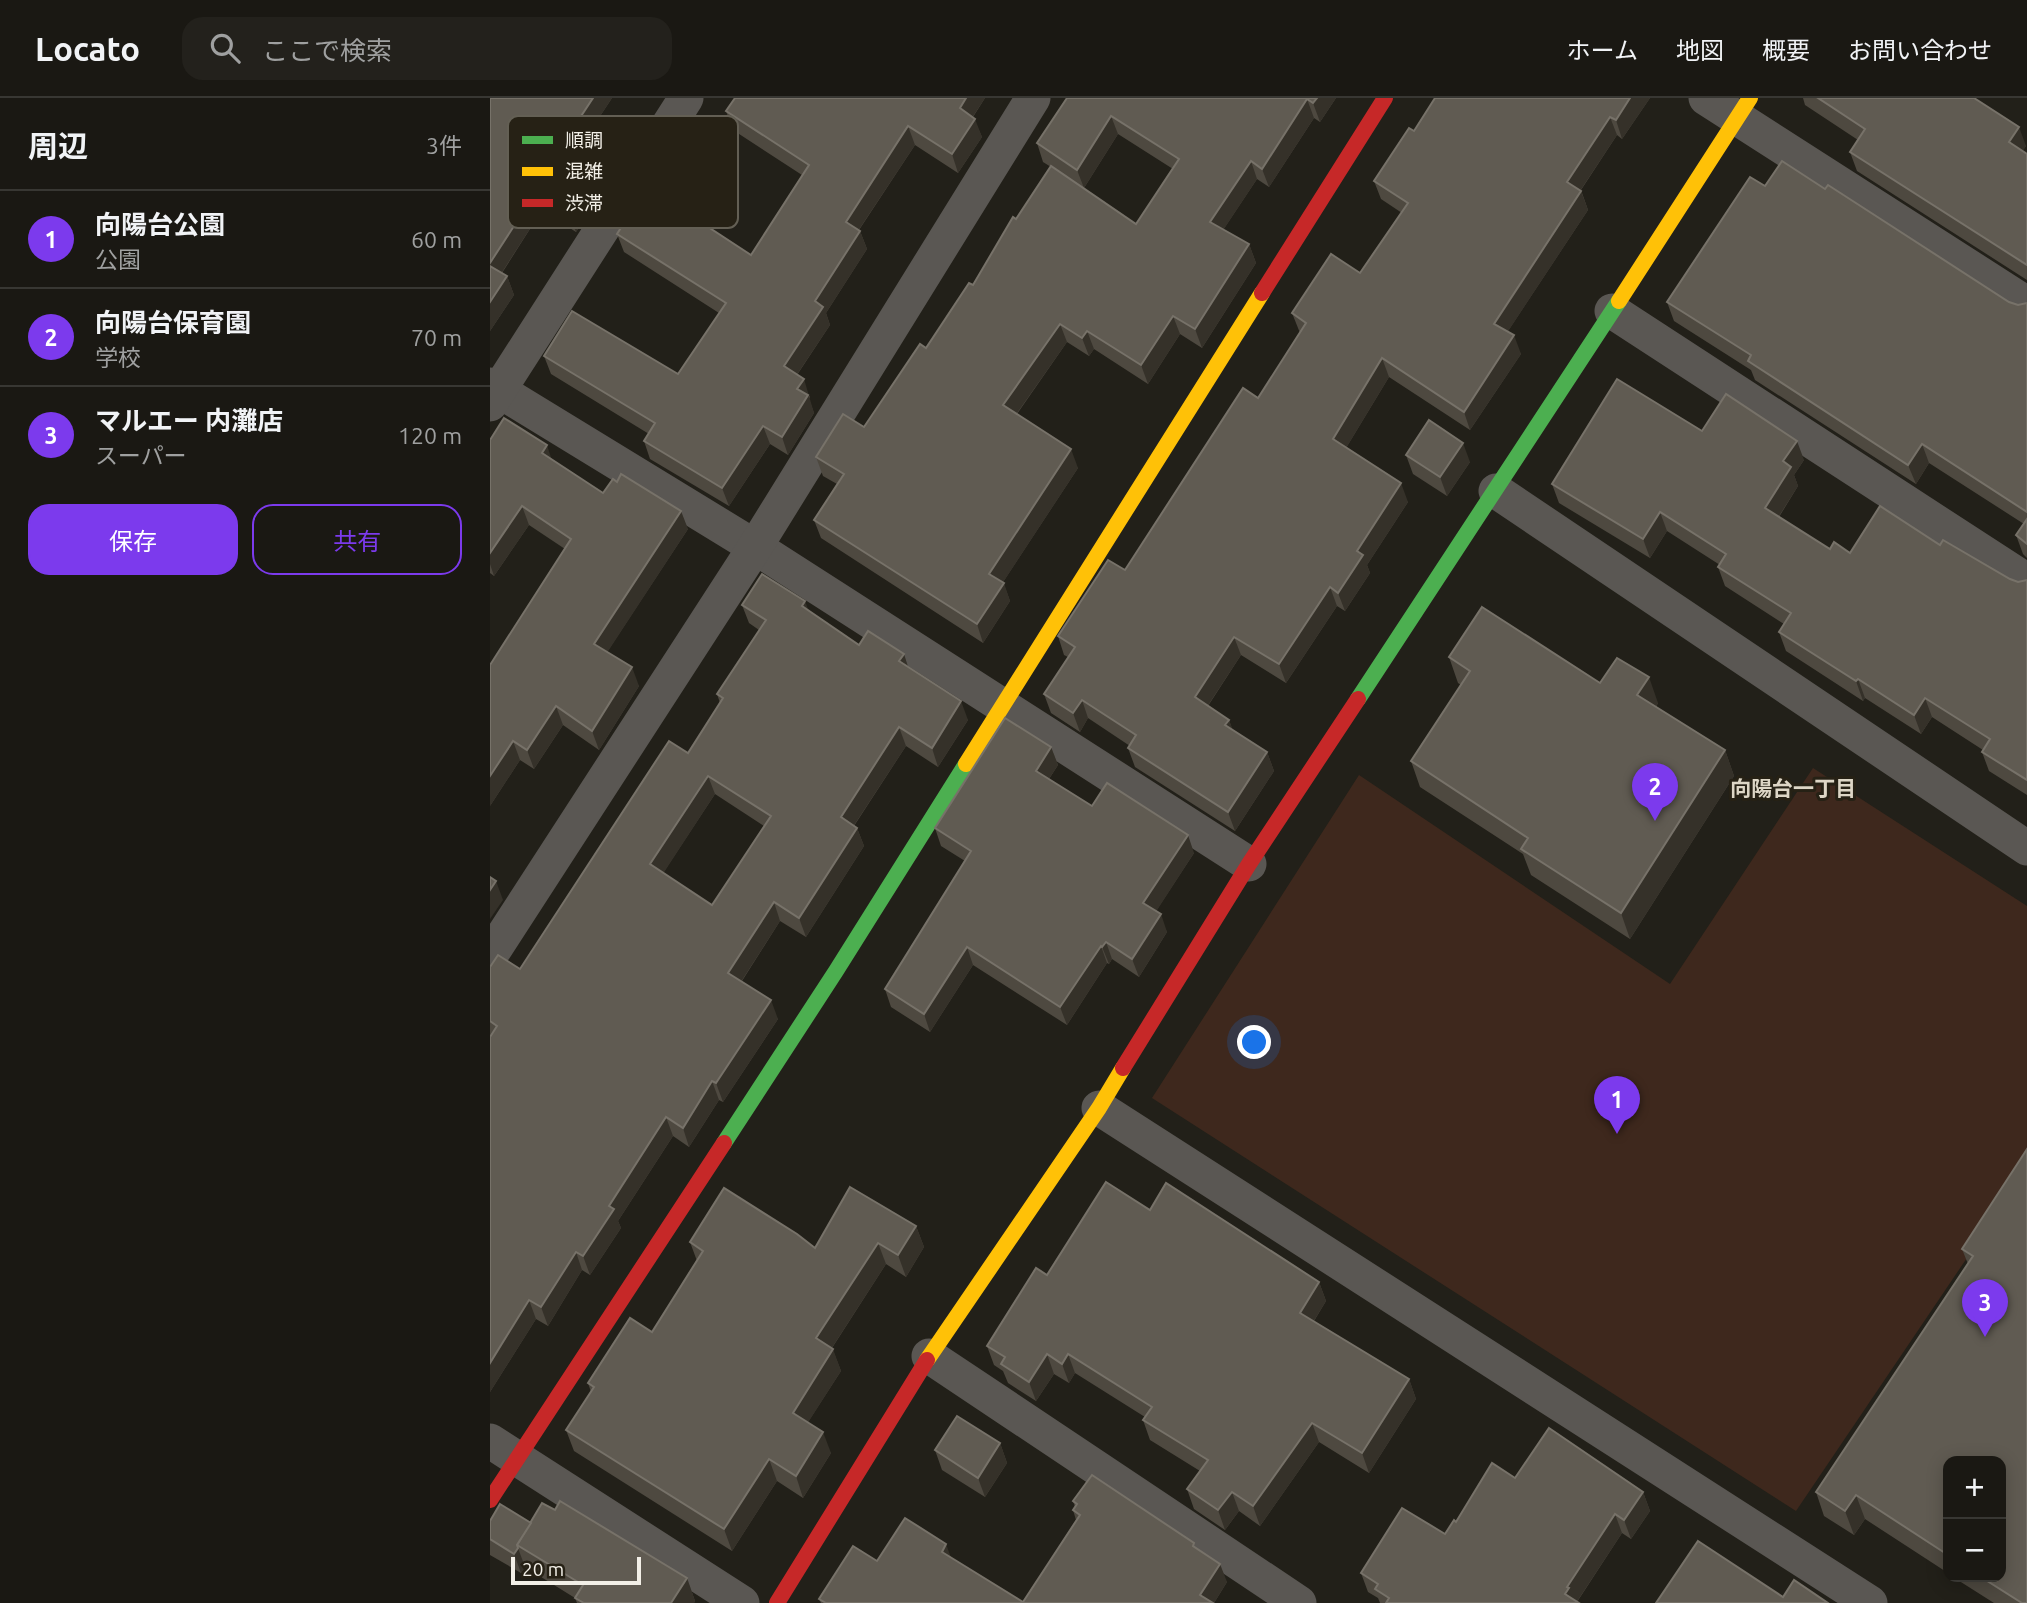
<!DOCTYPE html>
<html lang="ja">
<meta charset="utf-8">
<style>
body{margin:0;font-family:Ubuntu,"Noto Sans JP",sans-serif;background:#23211c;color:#f1f3f6}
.controls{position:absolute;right:21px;bottom:21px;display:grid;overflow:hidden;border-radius:14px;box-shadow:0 4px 18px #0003}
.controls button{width:63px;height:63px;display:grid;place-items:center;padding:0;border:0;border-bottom:2px solid #383733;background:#1a1813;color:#f1f3f6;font:35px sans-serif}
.scale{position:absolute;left:21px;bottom:18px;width:130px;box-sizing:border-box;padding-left:7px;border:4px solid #f2efe7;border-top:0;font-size:19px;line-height:24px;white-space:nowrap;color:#f2efe7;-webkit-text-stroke:5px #262115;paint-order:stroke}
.you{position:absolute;left:765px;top:945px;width:24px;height:24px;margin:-18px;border:5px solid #fff;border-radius:50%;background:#1a73e8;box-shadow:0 0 0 10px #1a73e833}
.badge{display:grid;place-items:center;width:46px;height:46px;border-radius:50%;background:#7c3aed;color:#fff;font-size:23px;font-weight:700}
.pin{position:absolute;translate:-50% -58px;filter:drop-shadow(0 2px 4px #0008)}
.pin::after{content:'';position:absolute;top:37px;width:24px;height:21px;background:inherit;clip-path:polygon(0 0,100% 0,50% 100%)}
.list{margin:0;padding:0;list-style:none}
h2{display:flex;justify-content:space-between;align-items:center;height:91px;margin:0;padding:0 28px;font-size:30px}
h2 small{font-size:23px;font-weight:400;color:#9fa0a0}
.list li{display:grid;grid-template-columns:46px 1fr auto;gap:21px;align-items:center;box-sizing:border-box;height:98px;padding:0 28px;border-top:2px solid #383733}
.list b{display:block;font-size:26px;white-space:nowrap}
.list p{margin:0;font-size:23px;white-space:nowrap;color:#9fa0a0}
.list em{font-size:23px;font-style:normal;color:#9fa0a0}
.actions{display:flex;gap:14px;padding:21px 28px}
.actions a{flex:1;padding:16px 0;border:2px solid #7c3aed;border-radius:21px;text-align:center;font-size:24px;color:#7c3aed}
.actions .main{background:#7c3aed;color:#fff}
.icon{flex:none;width:38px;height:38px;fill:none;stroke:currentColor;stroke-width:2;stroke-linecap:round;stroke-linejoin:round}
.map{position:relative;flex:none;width:1537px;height:1505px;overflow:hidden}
header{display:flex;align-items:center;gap:42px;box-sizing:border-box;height:98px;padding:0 35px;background:#1a1813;border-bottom:2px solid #383733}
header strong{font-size:33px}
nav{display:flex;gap:38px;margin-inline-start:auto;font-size:24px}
.search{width:490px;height:63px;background:#23211c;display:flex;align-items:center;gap:18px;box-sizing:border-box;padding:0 24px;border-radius:21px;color:#9fa0a0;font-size:26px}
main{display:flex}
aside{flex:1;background:#1a1813}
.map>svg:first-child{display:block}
.green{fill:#3e281d}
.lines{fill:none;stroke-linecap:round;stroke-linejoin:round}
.street{stroke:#5a5753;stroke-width:35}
.fast{stroke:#4caf50;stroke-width:16}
.slow{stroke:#ffc107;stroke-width:16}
.jam{stroke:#c62828;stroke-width:16}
.wall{fill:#4e4940;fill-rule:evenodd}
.shaded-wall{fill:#353129}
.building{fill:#605b52;stroke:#777269;stroke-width:2;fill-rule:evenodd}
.labels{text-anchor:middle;stroke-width:6;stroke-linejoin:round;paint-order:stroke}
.neighbourhood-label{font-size:21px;font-weight:bold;fill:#ddd6c6;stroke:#262115}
.key{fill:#262115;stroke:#635f54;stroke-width:2}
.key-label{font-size:19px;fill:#f2efe7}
</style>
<header>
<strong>Locato</strong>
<div class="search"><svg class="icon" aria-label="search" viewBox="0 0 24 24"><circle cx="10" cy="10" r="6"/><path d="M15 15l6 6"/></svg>ここで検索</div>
<nav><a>ホーム</a><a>地図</a><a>概要</a><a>お問い合わせ</a></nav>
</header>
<main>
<aside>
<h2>周辺<small>3件</small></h2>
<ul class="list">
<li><span class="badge">1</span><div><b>向陽台公園</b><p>公園</p></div><em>60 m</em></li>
<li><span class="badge">2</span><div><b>向陽台保育園</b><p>学校</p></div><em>70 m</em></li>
<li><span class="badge">3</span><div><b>マルエー 内灘店</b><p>スーパー</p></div><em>120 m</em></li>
</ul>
<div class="actions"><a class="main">保存</a><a>共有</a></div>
</aside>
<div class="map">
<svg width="1537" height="1505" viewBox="0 0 1537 1505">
<rect width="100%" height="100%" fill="#222019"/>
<path class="green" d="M1323,670l214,138v263l-231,342 -644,-413 207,-323 311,209z"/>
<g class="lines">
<g class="street">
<path d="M1216,0l321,206"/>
<path d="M1122,213l415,270"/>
<path d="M0,287l265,162 494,317"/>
<path d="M0,306l196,-306"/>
<path d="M1006,393l531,357"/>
<path d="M0,858l265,-409 278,-449"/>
<path d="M609,1010l771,495"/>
<path d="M439,1258l370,247"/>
<path d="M0,1343l252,162"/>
</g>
<g class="fast">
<path d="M868,601l261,-398"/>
<path d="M234,1045l112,-172 130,-207"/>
</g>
<g class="slow">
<path d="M1129,203l131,-203"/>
<path d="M476,666l296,-471"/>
<path d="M437,1262l172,-252 24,-40"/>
</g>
<g class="jam">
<path d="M772,195l123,-195"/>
<path d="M633,970l126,-204 109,-165"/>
<path d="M0,1402l234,-357"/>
<path d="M287,1505l150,-243"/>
</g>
</g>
<g class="wall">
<path d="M0,0h122l-33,50 4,11 -8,12 16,9 7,19 -22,33 -34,-22 -40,63 5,3 7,19 -24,36z"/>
<path d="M245,0h250l-12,19 9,20 -24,36 -43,-28 -56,85 1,1 7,18 -41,64 4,12 -33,50 13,22 -1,2 5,14 -26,42 -18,-11 -41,62 -79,-47 -6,-18 5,-7 -98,-60 -7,-18 134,18 41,-61 -95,-61 -7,-18 134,21 51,-80 -69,-45 -7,-19z"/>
<path d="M577,0h269l-16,24 -6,-4 -45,69 -12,-8 -34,51 26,14 7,19 -54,85 -22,-14 -32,50 -54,-35 -5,7 -22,-14 -50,72 61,54 -75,114 7,19 -27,42 -162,-105 -7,-18 23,-36 -14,-8 -7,-19 48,-30 62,-79 47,-63 78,-118 -8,-5 -6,-19zM628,36l55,35 -37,55 -80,-54 28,18z"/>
<path d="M1160,0l-28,41 -5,-4 -36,55 7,20 -80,121 13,23 -51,76 -81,-53 -43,71 62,54 -41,63 3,8 -25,38 -8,-5 -51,77 -45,-28 -33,51 21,14 3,9 35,23 7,19 -39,60 -100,-64 -7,-19 2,-2 -42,-28 -8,14 -29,-19 -7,-19 24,-37 -4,-2 -6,-19 67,-66 133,-172 42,-65 -8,-20 68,-40 42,-60 -21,-14 -7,-18 40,-50z"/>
<path d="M1313,0h171l52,48 -4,5 5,3v126l-170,-109 -7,-19 8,-12 -53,-35z"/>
<path d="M1275,88l60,3 184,113 9,3 9,-2v255l-4,-4 -7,-19 8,-11 -95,-61 -13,21 -161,-104 -4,-10 -77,-49 -7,-19z"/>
<path d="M1212,333l102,29 -10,15 4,11 -19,31 51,32 20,4 90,-8 70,34 8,3 9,-2v215l-38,-24 -7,-19 1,-2 -51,-33 -11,17 -56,-36 -2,3 -77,-50 -7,-19 5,-8 -59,-38 -7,-19 2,-2 -53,-34 -17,27 -91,-55 -7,-19z"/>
<path d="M0,342l62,20 51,33 85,36 -81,123 32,34 -40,64 -36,-25 -29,44 -14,-9 -30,46 75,-257 -36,-24 -35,51 -4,-3z"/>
<path d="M916,357l64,7 -23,34 -34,-22z"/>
<path d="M252,507l67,6 50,34 45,9 4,14 60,52 -30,47 -32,-21 -52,80 3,2 7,18 -58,91 -26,-16 -38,60 36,38 -55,83 -4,-2 -30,47 -16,-11 -55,85 3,7 -31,47 -8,-5 -34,56 -12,-7 -46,73v-425l30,2 168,-216 32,-50 -3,-9 42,-64 -10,-7zM225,696l49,32 -52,79 -49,-32z"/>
<path d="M959,559l151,26 58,20 -2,4 69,43 9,26 -104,163 -99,-64 -8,-21 -103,-67 -9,-26 50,-76 -3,-2z"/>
<path d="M561,649l7,18 -9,14 43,27 102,47 -38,58 11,21 -28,45 -27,-18 -3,5 -2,-1 -40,62 -94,-60 -43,67 -39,-25 -6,-18 80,-128 -24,-15 -6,-18z"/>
<path d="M1537,1051v454h-33l-41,-26h48l-53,-116v112l-83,-54 -11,16 -30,-19 -8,-24 152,-228 -6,-15z"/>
<path d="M660,1112l169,72 7,19 -12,20 95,58 7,20 -47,74 -50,-31 -59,84 -21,-15 -14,19 -31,-21 -7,-20 13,-18 -50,-31 -7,-20 2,-3 -70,-44 -6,10 -15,-9 -18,27 -28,-18 -5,-12 -9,-6 -7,-19 60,-71z"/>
<path d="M426,1128l8,21 -18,30 -20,-13 -54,84 9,23 -33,51 23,31 -28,45 -26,-17 -45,70 -158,-100 -8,-21 25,-38 -3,-9 64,-51 45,-71 -7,-19 125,6z"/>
<path d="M510,1345l7,20 -22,34 -43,-27 -7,-20z"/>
<path d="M1025,1380l128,14 7,19 -19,28 -9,-6 -45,69 2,1h-199l-2,-5 -10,-6 -7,-19 84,-39 11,-12z"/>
<path d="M583,1403l123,47 31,34 -13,21h-393l-2,-4 58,-38 74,-3 72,44 53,-82 -3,-10 2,-3z"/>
<path d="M65,1412l132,68 8,23 -1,2h-117l-2,-5 -50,-31 -4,6 -31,-18v-34l41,2z"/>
</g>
<g class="shaded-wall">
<path d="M103,0h19l-33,50 4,11 -14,22 -7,-19 6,-26z"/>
<path d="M476,0h19l-19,29 -6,-19z"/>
<path d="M827,0h19l-16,24 -7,-19z"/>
<path d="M1140,0h20l-28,41 -6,-19z"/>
<path d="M817,1l7,19 -45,69 -7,-18z"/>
<path d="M621,18l7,18 -34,54 -7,-18z"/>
<path d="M1120,19l7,18 -43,65 -7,-18z"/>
<path d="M485,21l7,18 -24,36 -6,-19z"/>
<path d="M418,28l7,19 -63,95 -6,-18z"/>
<path d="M1529,29l7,19 -10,16 -7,-20z"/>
<path d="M761,63l6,18 -41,62 -6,-19z"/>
<path d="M101,82l7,19 -22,33 -7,-18z"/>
<path d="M1091,93l7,19 -87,132 -7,-18z"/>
<path d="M46,94l6,18 -47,73 -5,-15v-5z"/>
<path d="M370,133l7,18 -41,64 4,12 -40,60 -6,-19 31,-65z"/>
<path d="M759,146l7,19 -54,85 -7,-19z"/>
<path d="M17,178l7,19 -24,36v-29z"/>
<path d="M683,218l7,18 -32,50 -7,-19z"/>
<path d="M570,226l7,18 -57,81 -7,-18z"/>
<path d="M597,233l7,18 -5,7 -7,-18z"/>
<path d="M1024,237l7,19 -51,76 -6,-18z"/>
<path d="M892,260l7,19 -49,81 -7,-19z"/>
<path d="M314,281l10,34 -26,42 -6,-18 15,-48z"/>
<path d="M273,328l7,18 -41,62 -7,-18z"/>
<path d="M1307,343l7,19 -10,15 4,11 -26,41 -7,-19 18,-47z"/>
<path d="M973,345l7,19 -23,34 -7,-19z"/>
<path d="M1432,346l7,19 -13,21 -8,-19z"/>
<path d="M57,347l6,19 -11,-11z"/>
<path d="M581,351l7,19 -82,125 -7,-19z"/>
<path d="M911,385l7,19 -41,63 3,8 -25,38 -7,-18 19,-42z"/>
<path d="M32,408l7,19 -35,51 -4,-12v-11z"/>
<path d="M191,413l7,18 -87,133 -7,-18z"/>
<path d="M1170,414l7,19 -17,27 -7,-19z"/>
<path d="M514,485l6,18 -27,42 -6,-19z"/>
<path d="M840,489l7,19 -51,77 -7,-19z"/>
<path d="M315,503l7,19 -10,-14z"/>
<path d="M744,539l7,18 -40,61 -6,-19z"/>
<path d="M414,556l6,19 -11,-12z"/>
<path d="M142,569l7,19 -40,64 -7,-19z"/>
<path d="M1159,579l9,26 -11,18 -10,-26z"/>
<path d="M1368,581l7,19 -2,3 -7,-20z"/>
<path d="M1435,600l7,19 -11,17 -7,-19z"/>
<path d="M592,602l6,18 -8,14 -7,-19z"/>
<path d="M471,603l7,19 -30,47 -6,-19z"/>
<path d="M66,608l7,19 -29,44 -7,-19z"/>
<path d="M739,622l7,18 -11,-13z"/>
<path d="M409,629l7,19 -59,90 -6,-19z"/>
<path d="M23,643l7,19 -30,46v-30z"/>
<path d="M561,649l7,18 -15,23 -7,-17z"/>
<path d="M1235,652l9,26 -104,163 -9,-26z"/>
<path d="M777,654l7,19 -39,60 -7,-19z"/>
<path d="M218,678l7,18 -58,89 -7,-19z"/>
<path d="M367,730l7,18 -58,91 -7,-19z"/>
<path d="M698,737l6,18 -44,68 -7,-18z"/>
<path d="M6,783l7,19 -13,19v-29z"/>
<path d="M284,804l6,19 -45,70 -7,-18z"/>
<path d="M671,816l6,18 -28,45 -7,-18z"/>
<path d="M616,844l6,17 -3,5 -7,-17z"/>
<path d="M611,848l6,17 -40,62 -7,-18z"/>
<path d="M477,849l6,18 -43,67 -6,-18z"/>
<path d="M281,902l7,19 -55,83 -7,-19z"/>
<path d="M222,983l7,19 -30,47 -6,-19z"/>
<path d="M176,1019l7,19 -55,85 3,7 -31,47 -7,-19 26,-50z"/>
<path d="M426,1128l8,21 -18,30 -8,-22z"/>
<path d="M388,1145l8,21 -62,96 -8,-22z"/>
<path d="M86,1154l6,18 -34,56 -7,-19z"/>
<path d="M829,1184l7,19 -19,31 -7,-19z"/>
<path d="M39,1202l7,19 -46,73v-29z"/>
<path d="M343,1251l8,22 -41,64 -7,-22z"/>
<path d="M557,1256l7,20 -18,27 -7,-19z"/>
<path d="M578,1256l7,19 -6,10 -7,-19z"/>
<path d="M919,1281l7,20 -47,74 -7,-20z"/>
<path d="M822,1325l7,19 -59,84 -7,-20z"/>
<path d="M333,1334l8,21 -28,45 -7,-22z"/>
<path d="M510,1345l7,20 -22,34 -7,-19z"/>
<path d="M279,1361l8,22 -45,70 -8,-22z"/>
<path d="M742,1394l7,19 -14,19 -7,-20z"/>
<path d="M1153,1394l7,19 -19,28 -7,-19z"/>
<path d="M1366,1397l9,24 -11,16 -9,-24z"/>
<path d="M1125,1416l7,19 -46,70 -11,-9 2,-7z"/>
<path d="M456,1446l7,19 -11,-11z"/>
<path d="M28,1450l7,19 -4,6 -7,-19z"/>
<path d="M730,1466l7,18 -13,21 -14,-8z"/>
<path d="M197,1480l8,23 -1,2h-23z"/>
</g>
<g class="building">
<path d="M0,0h103l-25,38 8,5 -14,21 29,18 -22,34 -33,-22 -46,71z"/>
<path d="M245,0h231l-6,10 15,11 -23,35 -44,-28 -62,96 14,9 -45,70 8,6 -39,59 20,13 -7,10 11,6 -26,42 -19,-11 -41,62 -78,-47 11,-18 -111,-67 28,-45 106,63 48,-71 -109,-69 30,-47 104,68 58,-90 -83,-54z"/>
<path d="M577,0h250l-4,5 -6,-4 -45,70 -11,-8 -41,61 39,22 -54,85 -22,-13 -32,49 -54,-34 -5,7 -22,-14 -57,81 68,44 -82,125 15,9 -27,41 -163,-104 30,-46 -28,-17 27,-43 21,13 56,-83 6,4 43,-65 4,2 40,-68 3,2 35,-53 85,58 43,-65 -68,-43 -34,54 -40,-27z"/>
<path d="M945,0h195l-14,22 -6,-3 -43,65 14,9 -87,133 20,11 -50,77 -82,-54 -49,81 68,44 -44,68 6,4 -25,38 -8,-6 -51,77 -45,-27 -39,60 34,23 -4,5 42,27 -39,60 -100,-64 8,-13 -54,-35 -9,13 -29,-19 31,-47 -17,-11 50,-76 17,10 118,-182 15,10 48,-75 -14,-10 39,-59 29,19 48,-70 -34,-22 35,-53 5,3z"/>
<path d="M1328,0h156l45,29 -10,15 18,12v111l-177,-113 15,-23z"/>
<path d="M1292,63l43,28 3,-4 181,117 9,3 9,-2v209l-105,-68 -14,21 -160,-104 3,-6 -84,-53 83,-125 15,9z"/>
<path d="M0,168l17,10 -17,26z"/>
<path d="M1127,281l85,52 24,-37 71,47 -14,20 8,6 -26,41 65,41 4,-7 16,11 30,-47 60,39 3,-5 67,39 8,3 9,-2v200l-45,-28 8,-13 -65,-41 -11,17 -56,-36 -2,2 -77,-49 12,-19 -73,-46 8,-13 -66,-42 -17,27 -91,-55z"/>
<path d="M14,320l43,27 -5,8 61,40 10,-14 4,3 4,-8 60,37 -87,133 38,23 -40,64 -36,-25 -29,44 -14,-9 -23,35v-111l81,-126 -49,-33 -32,47v-113z"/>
<path d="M939,322l34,23 -23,34 -34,-22z"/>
<path d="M1537,421v25l-11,-9z"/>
<path d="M272,476l43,27 -3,5 57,39 9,-14 36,23 -5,7 62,40 -29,47 -33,-21 -58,90 16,11 -58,90 -25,-16 -46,71 43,27 -55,83 -4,-2 -29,47 -17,-11 -57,89 5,3 -31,47 -7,-4 -35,55 -12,-7 -39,63v-326l7,-11 -7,-5v-54l8,-12 22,14 149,-228 19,12 35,-55 -6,-4 49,-74 -24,-15zM218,678l63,40 -59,89 -62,-41z"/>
<path d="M992,509l118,76 17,-25 32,19 -12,18 88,55 -104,163 -100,-64 7,-11 -117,-77 59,-90 -21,-14z"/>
<path d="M515,620l46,29 -15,24 56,35 15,-23 81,52 -45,68 18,11 -29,45 -26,-17 -4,5 -1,-1 -41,61 -93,-60 -43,67 -39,-25 86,-138 -36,-23z"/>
<path d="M0,779l6,4 -6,9z"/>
<path d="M1537,1051v454h-5l-41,-26h20v-116h-53v94l-92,-60 -11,16 -29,-19 157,-236 -11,-7z"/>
<path d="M616,1084l44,28 16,-27 153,99 -19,31 109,66 -47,74 -50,-30 -59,83 -21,-14 -14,18 -31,-21 21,-29 -65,-40 9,-13 -84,-53 -6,10 -15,-10 -18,28 -28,-18 4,-7 -18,-11 49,-78 11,7z"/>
<path d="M360,1089l66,39 -18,29 -20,-12 -62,95 17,11 -40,64 30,19 -27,44 -27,-17 -45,70 -158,-99 28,-43 -6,-4 42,-65 22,14 51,-81 -13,-9 34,-54 73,46 18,14z"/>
<path d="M467,1318l43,27 -22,35 -43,-28z"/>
<path d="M1059,1330l94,64 -19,28 -9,-6 -48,73 2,1 -4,6 14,9h-193l3,-5 -14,-9 3,-5 -17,-11 41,-65 43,26 9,-14 2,2 36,-59 23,15z"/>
<path d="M602,1377l102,68 -1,3 27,18 -20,31 13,8h-387l-7,-4 34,-53 24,15 28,-43 41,26 -4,8 81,50 57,-87 -7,-5 4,-6 -4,-3z"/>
<path d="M70,1403l127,77 -16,25h-87l-9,-5 8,-13 -66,-40 25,-42 13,7z"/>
<path d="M10,1406l31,19 -14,22 1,3 -4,6 -24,-15v-18z"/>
<path d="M1208,1443l85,56 11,-17 34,23h-172z"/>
</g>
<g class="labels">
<g class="neighbourhood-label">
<text x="1303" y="698">向陽台一丁目</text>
</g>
</g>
<rect x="18" y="18" width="230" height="112" rx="10" class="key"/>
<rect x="32" y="38" width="31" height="8" fill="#4caf50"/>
<rect x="32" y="69" width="31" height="9" fill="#ffc107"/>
<rect x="32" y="101" width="31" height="8" fill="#c62828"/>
<g class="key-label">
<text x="75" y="49">順調</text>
<text x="75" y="80">混雑</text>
<text x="75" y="112">渋滞</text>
</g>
</svg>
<div class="controls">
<button>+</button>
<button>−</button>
</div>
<div class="scale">20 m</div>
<div class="you"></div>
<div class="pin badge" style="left:1127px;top:1036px">1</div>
<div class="pin badge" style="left:1165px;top:723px">2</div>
<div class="pin badge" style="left:1495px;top:1239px">3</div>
</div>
</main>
